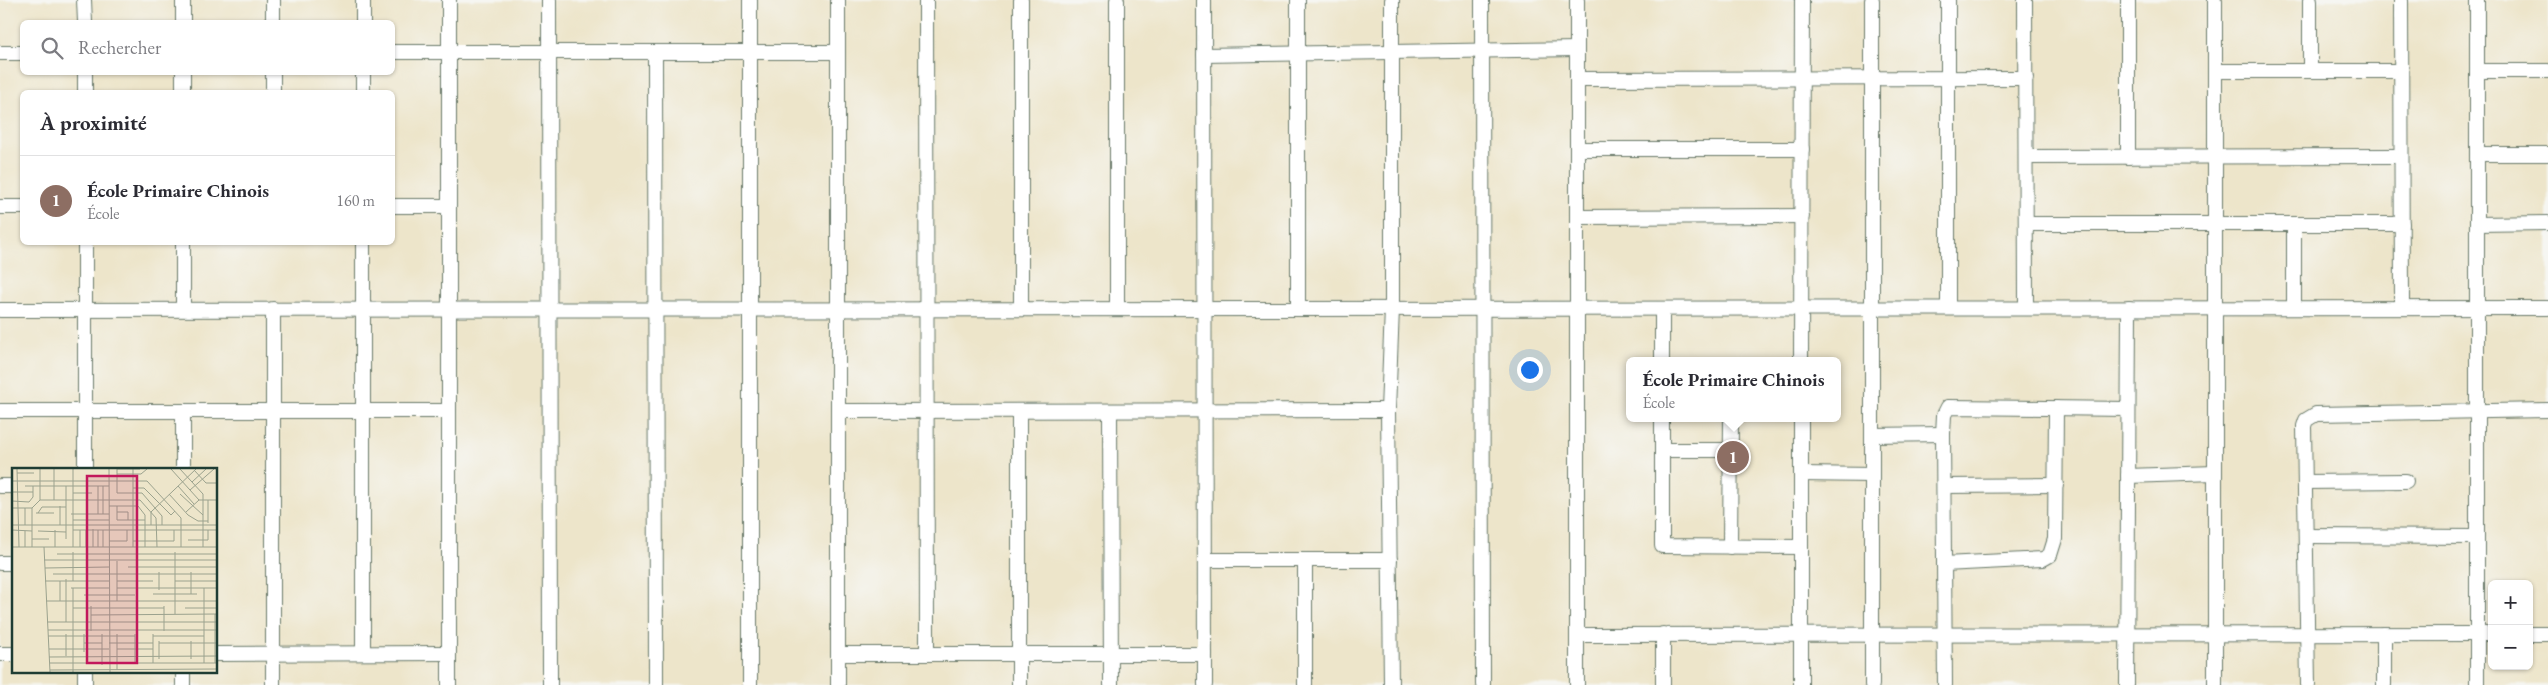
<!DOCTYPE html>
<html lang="fr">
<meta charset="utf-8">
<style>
body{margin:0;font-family:"EB Garamond",serif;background:#f7f7f7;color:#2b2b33}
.controls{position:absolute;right:15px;bottom:15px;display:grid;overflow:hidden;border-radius:8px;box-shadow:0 1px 4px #0004}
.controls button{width:45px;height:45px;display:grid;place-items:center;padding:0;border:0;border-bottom:1px solid #e1e1e2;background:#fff;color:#2b2b33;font:25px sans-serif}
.you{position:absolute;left:1529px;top:369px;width:18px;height:18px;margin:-12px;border:4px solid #fff;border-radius:50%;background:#1a73e8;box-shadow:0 0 0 8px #1a73e833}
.badge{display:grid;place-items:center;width:32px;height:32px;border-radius:50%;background:#d93025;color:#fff;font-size:16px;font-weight:700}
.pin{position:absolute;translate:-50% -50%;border:2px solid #fff;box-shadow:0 1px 5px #0006}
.popup{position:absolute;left:1626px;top:357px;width:215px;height:65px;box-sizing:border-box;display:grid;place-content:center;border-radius:8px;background:#fff;filter:drop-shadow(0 1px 4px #0005);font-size:16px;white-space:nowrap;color:#7c7c81}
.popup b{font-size:19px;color:#2b2b33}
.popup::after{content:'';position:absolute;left:50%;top:100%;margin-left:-10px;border:10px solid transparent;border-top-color:#fff}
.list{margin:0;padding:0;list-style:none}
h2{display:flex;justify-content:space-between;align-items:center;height:65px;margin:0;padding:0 20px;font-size:21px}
h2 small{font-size:16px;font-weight:400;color:#7c7c81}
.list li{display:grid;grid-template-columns:32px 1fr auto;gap:15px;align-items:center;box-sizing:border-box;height:90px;padding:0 20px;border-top:1px solid #e1e1e2}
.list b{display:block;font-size:19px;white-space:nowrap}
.list p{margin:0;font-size:16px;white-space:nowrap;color:#7c7c81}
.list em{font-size:16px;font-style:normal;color:#7c7c81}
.icon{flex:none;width:28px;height:28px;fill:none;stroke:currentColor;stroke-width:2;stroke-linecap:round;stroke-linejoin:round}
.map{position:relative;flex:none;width:2548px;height:685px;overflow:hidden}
.search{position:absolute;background:#fff;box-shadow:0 1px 4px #0004;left:20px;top:20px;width:375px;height:55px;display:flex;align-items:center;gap:12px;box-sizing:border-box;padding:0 18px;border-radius:8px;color:#7c7c81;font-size:19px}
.panel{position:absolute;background:#fff;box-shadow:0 1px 4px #0004;left:20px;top:90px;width:375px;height:155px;border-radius:8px}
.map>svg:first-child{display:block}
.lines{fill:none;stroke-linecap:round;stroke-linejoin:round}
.minor-casing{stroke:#677868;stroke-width:16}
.minor{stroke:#fff;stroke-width:14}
.inset-road{fill:none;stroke:#9ba28e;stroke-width:1}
.view{fill:#c2185b;fill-opacity:0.15;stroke:#c2185b;stroke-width:2.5}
.inset-edge{fill:none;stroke:#1f3d34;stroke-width:2.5}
</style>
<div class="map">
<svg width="2548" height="685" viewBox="0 0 2548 685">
<rect width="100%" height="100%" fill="#f6f6f2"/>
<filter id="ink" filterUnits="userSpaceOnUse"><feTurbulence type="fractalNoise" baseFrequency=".02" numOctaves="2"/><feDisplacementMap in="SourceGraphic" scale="10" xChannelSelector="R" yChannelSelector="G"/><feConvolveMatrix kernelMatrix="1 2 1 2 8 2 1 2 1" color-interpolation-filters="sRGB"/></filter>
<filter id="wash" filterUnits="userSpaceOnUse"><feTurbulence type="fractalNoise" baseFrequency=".0096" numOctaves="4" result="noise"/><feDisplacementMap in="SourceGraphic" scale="20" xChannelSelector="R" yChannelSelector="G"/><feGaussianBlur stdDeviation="1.12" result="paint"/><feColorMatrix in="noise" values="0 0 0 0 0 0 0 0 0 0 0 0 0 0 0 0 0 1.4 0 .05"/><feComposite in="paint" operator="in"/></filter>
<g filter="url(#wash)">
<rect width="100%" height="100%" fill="#ede5ca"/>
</g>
<g filter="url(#ink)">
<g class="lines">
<defs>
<g id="minor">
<path d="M84,0l1,22"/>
<path d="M183,0v22"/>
<path d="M273,0v22"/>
<path d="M363,0v22"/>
<path d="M449,0v685"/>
<path d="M549,0l1,685"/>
<path d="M750,0v685"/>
<path d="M838,0v685"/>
<path d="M926,0l1,654"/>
<path d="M1021,0v309"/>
<path d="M1117,0v309"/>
<path d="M1204,0l1,685"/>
<path d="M1298,0v309"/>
<path d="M1482,0l1,685"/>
<path d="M1872,0v685"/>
<path d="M1948,0v308"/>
<path d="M2025,0l1,308"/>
<path d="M2128,0v157"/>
<path d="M2215,0v685"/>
<path d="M2310,0v71"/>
<path d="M2401,0l1,308"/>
<path d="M2477,0v685"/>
<path d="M392,52h446"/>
<path d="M655,52l1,633"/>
<path d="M0,53h22"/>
<path d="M1204,55l373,-6"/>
<path d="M2215,71h186"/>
<path d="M2477,71h71"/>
<path d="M85,72v20"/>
<path d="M183,72v20"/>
<path d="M273,72v20"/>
<path d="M363,72v20"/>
<path d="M1577,79l449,-1"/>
<path d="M1577,149h225"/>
<path d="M2477,154h71"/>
<path d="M2026,157l375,-1"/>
<path d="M392,206h57"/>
<path d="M0,207h22"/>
<path d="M1577,217l225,-1"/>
<path d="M2026,224h376"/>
<path d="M2294,224v84"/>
<path d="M2477,224l71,-1"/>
<path d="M85,242v227"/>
<path d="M183,242v67"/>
<path d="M363,242v411"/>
<path d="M273,309v376"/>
<path d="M1662,309v52"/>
<path d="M0,310l2548,-2"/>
<path d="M1801,361l1,-361"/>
<path d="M0,411h449"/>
<path d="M183,411v58"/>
<path d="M838,411l550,-1"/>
<path d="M1019,411v274"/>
<path d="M1110,411l1,274"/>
<path d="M1662,418v128l139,1"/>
<path d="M1872,435l71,-1"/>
<path d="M1662,450h69"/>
<path d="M1801,474l71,1"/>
<path d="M2128,476l87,-3"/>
<path d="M2305,482l101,-1"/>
<path d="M0,486h14"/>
<path d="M1944,486l112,-1"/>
<path d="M2306,536l171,1"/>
<path d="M1730,547l1,-129"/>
<path d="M1205,560h185"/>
<path d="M1305,560v125"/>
<path d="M0,563h14"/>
<path d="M1944,564l99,-5 7,-4 5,-16 1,-131"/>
<path d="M1663,634v51"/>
<path d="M2529,634h19"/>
<path d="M1577,635l915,-1"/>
<path d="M0,654h14"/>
<path d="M216,654l233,-1"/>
<path d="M838,654h367"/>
<path d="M85,671v14"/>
<path d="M183,671v14"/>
<path d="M1391,685l-3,-275 4,-101v-309"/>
<path d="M1577,685v-685"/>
<path d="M1801,685v-267"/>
<path d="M1945,685l-2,-251 1,-19 4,-8 180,2"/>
<path d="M2127,685l2,-377"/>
<path d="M2308,685l-4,-259 2,-6 10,-6 232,-4"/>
<path d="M2384,685v-51"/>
</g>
</defs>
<use href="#minor" class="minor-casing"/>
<use href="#minor" class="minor"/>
</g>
</g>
<g transform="translate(12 468)">
<rect width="205" height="205" fill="#ede5ca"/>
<path class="inset-road" d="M5,1l2,78M28,1v31M42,1v31M61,1v78M97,1l1,203M105,1v24h25l20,23v9M105,1h23M121,1v78M159,1l28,31M168,1l23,25v53M182,2l12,13h11M5,5h17M105,6h24l6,-5M0,13h135l34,37v29M180,14l14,-13M13,18h84M54,18v53M86,18v28M91,18v28M166,18l16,18M121,20h11l27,27 4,-4M178,22l24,-21M0,24h21M61,25h19M157,26l19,21 10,6h10M168,26l23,21M196,32v23M0,33l17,1 4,-5v-11M97,38h29l7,9v32M105,38v14h28M0,40h20l8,-8h100l16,18 1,29M13,40v17M20,40v39M105,44h11v8M174,44l13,-12h18M24,45h18M26,45l4,-6h24M59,46h38M61,52h36M0,57h205M48,57v-19M139,57v-13l45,-43M81,61v18M0,62l20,1M43,62v17M61,62h144M91,62v17M26,63l28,1M20,71h17M176,72h20v-10M97,73h18v-11M121,73h41v-11M0,79h205M13,79v-16M32,79l6,125M68,79v-17M74,79v-17M86,79v-17M61,84v29M163,84v62M45,86h160M32,92h173M105,93v40M116,99h89M33,100l64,-1M147,104v18M179,104v22M41,106h164M54,111v43M33,113h64M48,113v20M105,113h36M163,113h42M59,120h38M61,120v84M105,120h100M192,120v75M141,126h44M72,127h51M34,133h171M79,138v25M152,138v25M61,140h91M173,140h32M203,146v49M79,147l126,-1M35,154h170M36,162h169M54,166v22M72,166v18M90,166v31M105,166v36M123,166v29M141,166v29M36,168h87M141,168h51M147,173v18M179,173v18M72,175h18M97,175h44M147,175h58M37,181h60M105,181h36M37,189l168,-1M38,195h60M116,195h89M38,202l167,-1"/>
<path class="view" d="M75,8h50v187h-50z"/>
<rect width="205" height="205" class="inset-edge"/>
</g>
</svg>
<div class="controls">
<button>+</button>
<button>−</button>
</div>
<div class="you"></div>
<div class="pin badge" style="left:1733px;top:457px;background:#8d6e63">1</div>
<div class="popup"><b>École Primaire Chinois</b>École</div>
<div class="search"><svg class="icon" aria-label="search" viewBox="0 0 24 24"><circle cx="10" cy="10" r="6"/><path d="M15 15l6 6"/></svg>Rechercher</div>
<section class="panel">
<h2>À proximité<small></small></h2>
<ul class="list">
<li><span class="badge" style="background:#8d6e63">1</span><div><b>École Primaire Chinois</b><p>École</p></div><em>160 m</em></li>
</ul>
</section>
</div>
